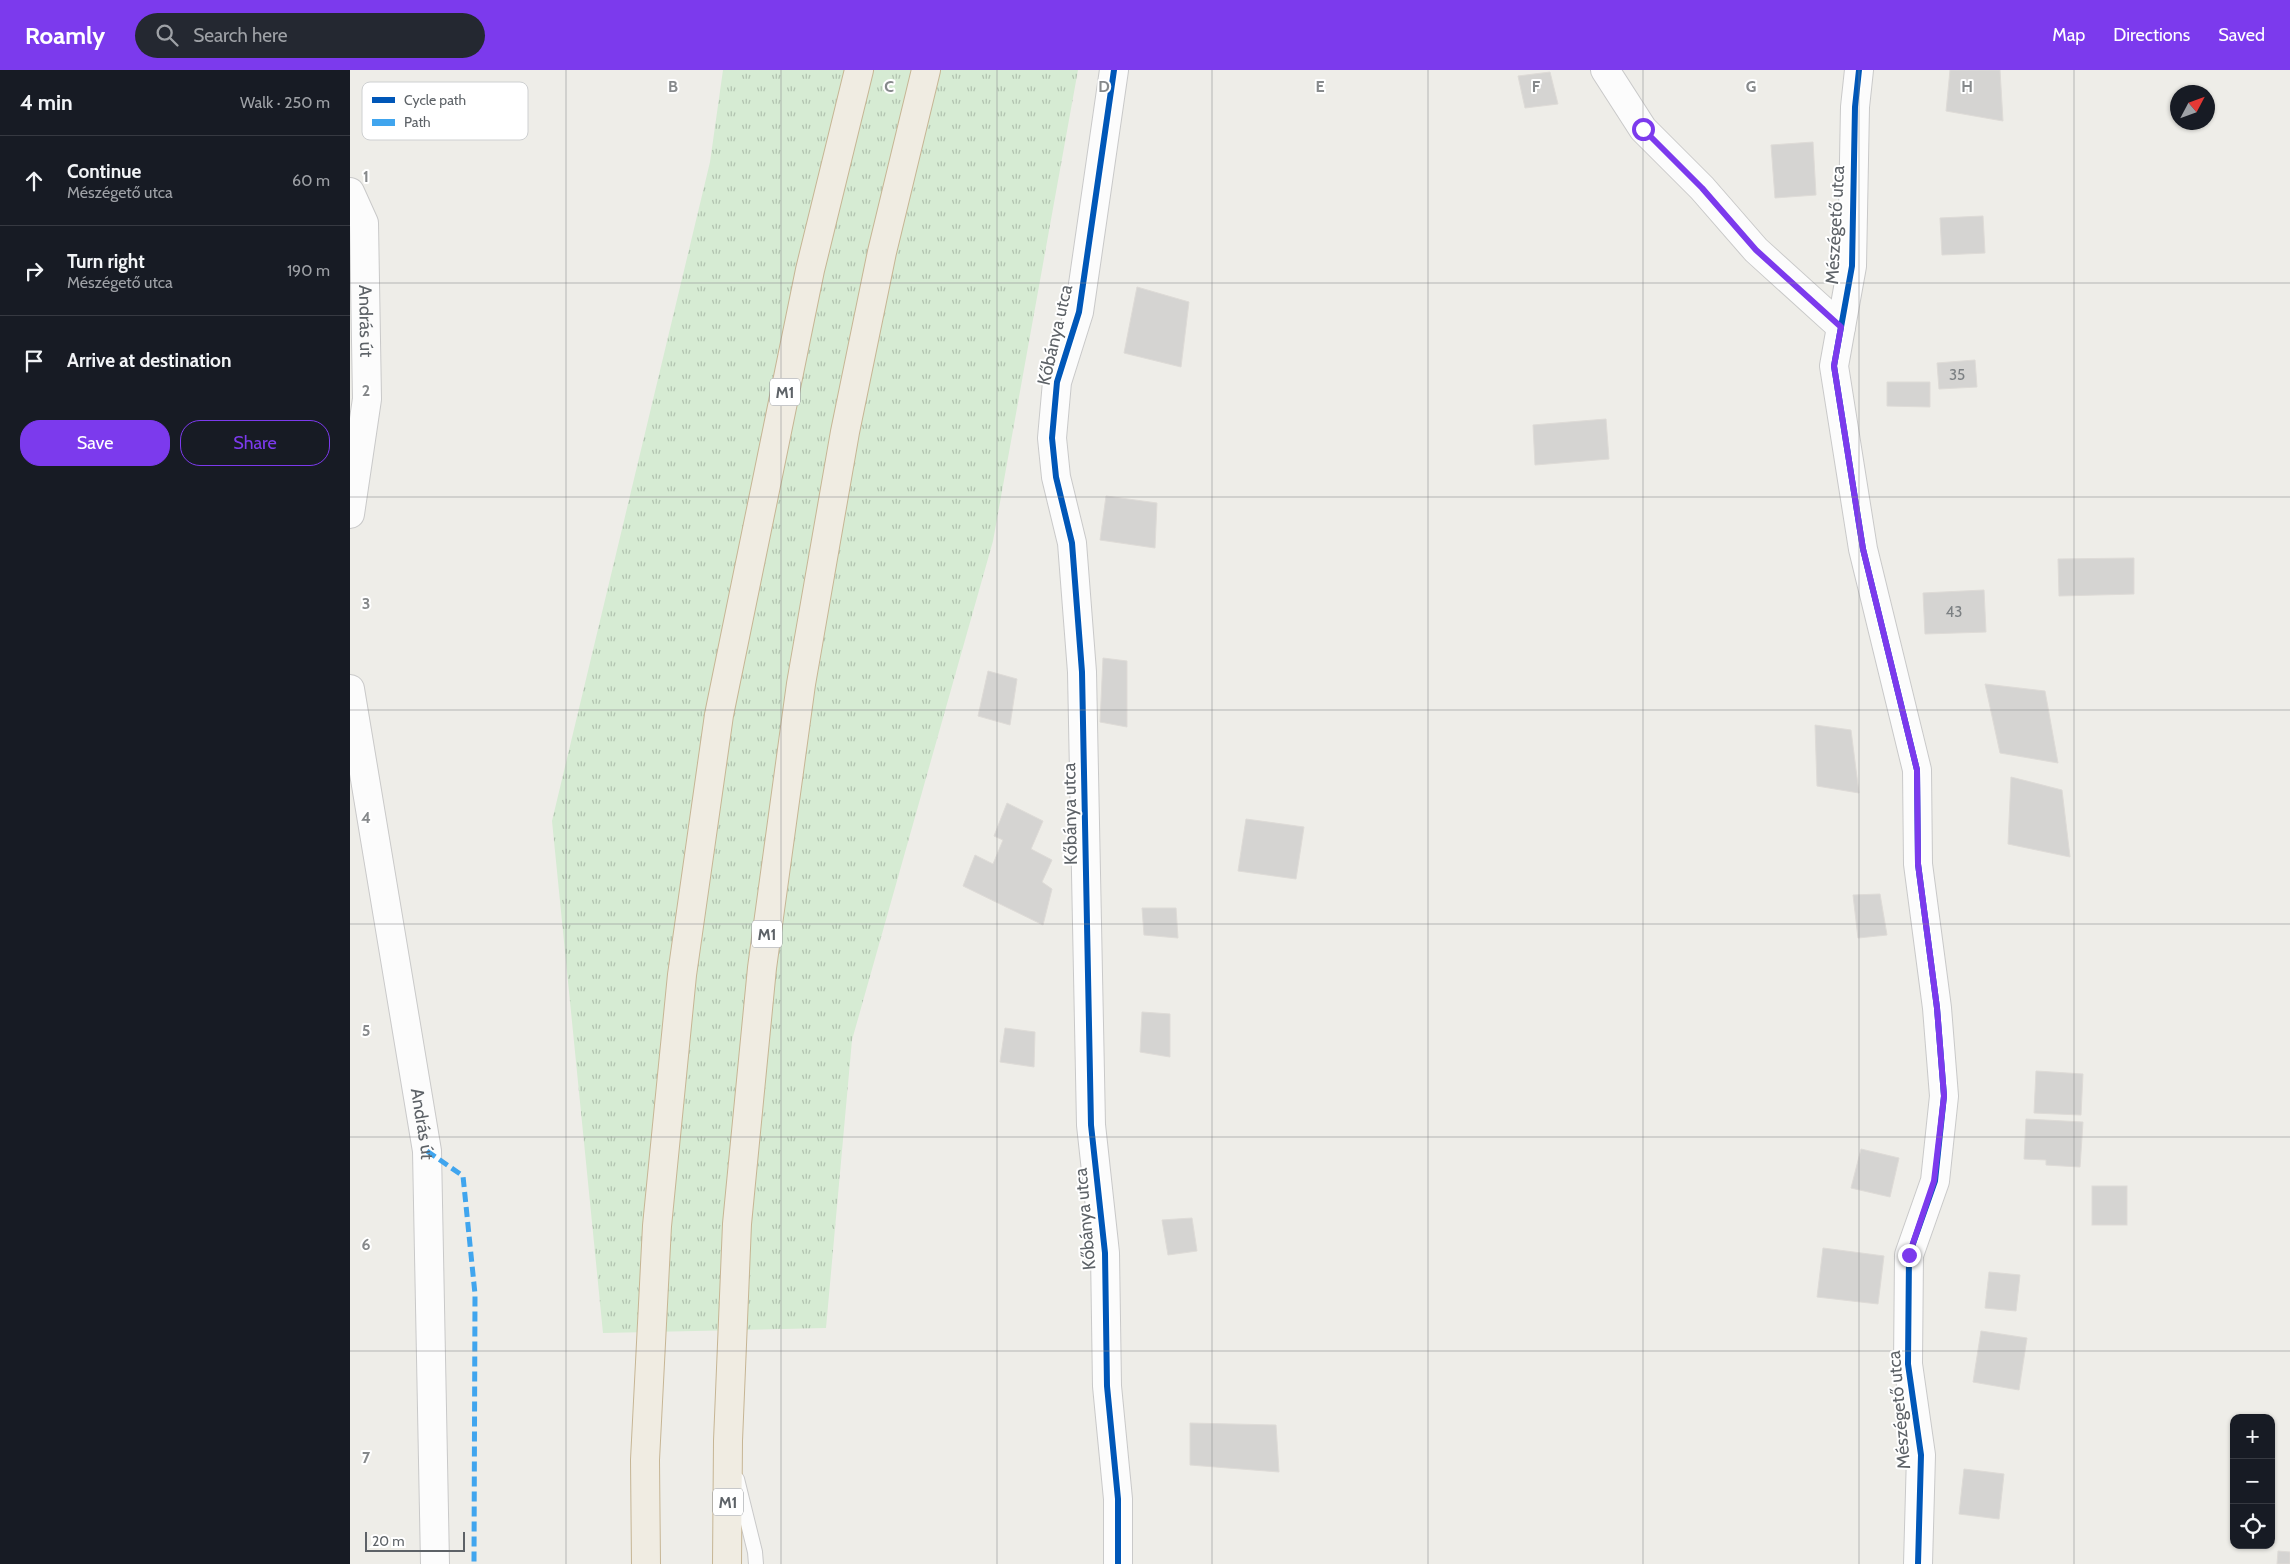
<!DOCTYPE html>
<meta charset="utf-8">
<style>
body{margin:0;font-family:Cabin,sans-serif;background:#242831;color:#f1f3f6}
.controls{position:absolute;right:15px;bottom:15px;display:grid;overflow:hidden;border-radius:10px;box-shadow:0 1px 4px #0004}
.controls button{width:45px;height:45px;display:grid;place-items:center;padding:0;border:0;border-bottom:1px solid #363941;background:#171b24;color:#f1f3f6;font:25px sans-serif}
.compass{position:absolute;left:1820px;top:15px;width:45px;height:45px;border-radius:50%;background:#171b24;box-shadow:0 1px 4px #0004;rotate:49deg}
.scale{position:absolute;left:15px;bottom:12px;width:100px;box-sizing:border-box;padding-left:5px;border:2px solid #5d6267;border-top:0;font-size:14px;line-height:18px;white-space:nowrap;color:#5d6267;-webkit-text-stroke:4px #fff;paint-order:stroke}
.stop{position:absolute;width:15px;height:15px;margin:-11px;border:4px solid #7c3aed;border-radius:50%;background:#fff}
.stop.end{background:#7c3aed;border-color:#fff;box-shadow:0 1px 5px #0008}
.list{margin:0;padding:0;list-style:none}
h2{display:flex;justify-content:space-between;align-items:center;height:65px;margin:0;padding:0 20px;font-size:21px}
h2 small{font-size:16px;font-weight:400;color:#9ea1a6}
.list li{display:grid;grid-template-columns:32px 1fr auto;gap:15px;align-items:center;box-sizing:border-box;height:90px;padding:0 20px;border-top:1px solid #363941}
.list b{display:block;font-size:19px;white-space:nowrap}
.list p{margin:0;font-size:16px;white-space:nowrap;color:#9ea1a6}
.list em{font-size:16px;font-style:normal;color:#9ea1a6}
.actions{display:flex;gap:10px;padding:15px 20px}
.actions a{flex:1;padding:11px 0;border:1px solid #7c3aed;border-radius:20px;text-align:center;font-size:18px;color:#7c3aed}
.actions .main{background:#7c3aed;color:#fff}
.icon{flex:none;width:28px;height:28px;fill:none;stroke:currentColor;stroke-width:2;stroke-linecap:round;stroke-linejoin:round}
.map{position:relative;flex:none;width:1940px;height:1494px;overflow:hidden}
header{display:flex;align-items:center;gap:30px;box-sizing:border-box;height:70px;padding:0 25px;background:#7c3aed;color:#fff}
header strong{font-size:24px}
nav{display:flex;gap:28px;margin-inline-start:auto;font-size:18px}
.search{width:350px;height:45px;background:#242831;display:flex;align-items:center;gap:12px;box-sizing:border-box;padding:0 18px;border-radius:28px;color:#9ea1a6;font-size:19px}
main{display:flex}
aside{flex:1;background:#171b24}
.map>svg:first-child{display:block}
.grass{fill:url(#grass-tufts)}
.building{fill:#d5d4d2;stroke:#dedbd7}
.lines{fill:none;stroke-linecap:round;stroke-linejoin:round}
.lane-casing{stroke:#c9c9c9;stroke-width:16}
.street-casing{stroke:#c9c9c9;stroke-width:30}
.highway-casing{stroke:#c6b594;stroke-width:30}
.lane{stroke:#fcfcfc;stroke-width:14}
.street{stroke:#fcfcfc;stroke-width:28}
.highway{stroke:#f0ece2;stroke-width:28}
.quiet{stroke:#40a5ee;stroke-width:5;stroke-dasharray:10 5;stroke-linecap:butt}
.cycleway-casing{stroke:#fff;stroke-width:9}
.cycleway{stroke:#0057b8;stroke-width:6}
.route{stroke:#7c3aed;stroke-width:6}
.grid{fill:none;stroke:#86898b;stroke-width:1;stroke-opacity:0.55}
.labels{text-anchor:middle;stroke-width:4;stroke-linejoin:round;paint-order:stroke}
.number-label{font-size:15px;fill:#7c8083}
.shield{fill:#fff;stroke:#8e9195;stroke-width:1}
.shield-label{font-size:16px;font-weight:bold;fill:#5d6267}
.street-label{font-size:18px;fill:#5d6267;stroke:#fff}
.key{fill:#fff;stroke:#ced0d1;stroke-width:1}
.key-label{font-size:14px;fill:#5d6267}
.grid-label{font-size:16px;text-anchor:middle;font-weight:bold;fill:#86898b;stroke:#fff;stroke-width:4;stroke-linejoin:round;paint-order:stroke}
</style>
<header>
<strong>Roamly</strong>
<div class="search"><svg class="icon" aria-label="search" viewBox="0 0 24 24"><circle cx="10" cy="10" r="6"/><path d="M15 15l6 6"/></svg>Search here</div>
<nav><a>Map</a><a>Directions</a><a>Saved</a></nav>
</header>
<main>
<aside>
<h2>4 min<small>Walk · 250 m</small></h2>
<ul class="list">
<li><svg class="icon" aria-label="ahead" viewBox="0 0 24 24"><path d="M12 20V5M6 11l6-6 6 6"/></svg><div><b>Continue</b><p>Mészégető utca</p></div><em>60 m</em></li>
<li><svg class="icon" aria-label="right" viewBox="0 0 24 24"><path d="M7 20v-9h11M14 6l5 5-5 5"/></svg><div><b>Turn right</b><p>Mészégető utca</p></div><em>190 m</em></li>
<li><svg class="icon" aria-label="arrive" viewBox="0 0 24 24"><path d="M6 21V4h12l-3 4 3 4H6"/></svg><div><b>Arrive at destination</b></div></li>
</ul>
<div class="actions"><a class="main">Save</a><a>Share</a></div>
</aside>
<div class="map">
<svg width="1940" height="1494" viewBox="0 0 1940 1494">
<defs>
<pattern id="grass-tufts" width="24" height="20" patternUnits="userSpaceOnUse" patternTransform="scale(1.25)"><rect width="24" height="20" fill="#d6ebd3"/><path d="M3 7l-1-3M5 7V3M7 7l1-3M15 17l-1-3M17 17v-4M19 17l1-3" fill="none" stroke="#b1c2af"/></pattern>
</defs>
<rect width="100%" height="100%" fill="#eeede8"/>
<path class="grass" d="M373,0h355l-85,471 -141,499 -26,288 -223,5 -51,-512 158,-659z"/>
<g class="building">
<path d="M1600,0h50l3,51 -57,-10z"/>
<path d="M1200,2l8,32 -33,4 -7,-32z"/>
<path d="M1463,72l3,53 -41,3 -4,-53z"/>
<path d="M1633,146l2,37 -43,2 -2,-37z"/>
<path d="M787,217l52,15 -8,65 -57,-14z"/>
<path d="M1625,290l2,27 -38,2 -2,-26z"/>
<path d="M1537,312h43v25l-43,-1z"/>
<path d="M1256,349l3,40 -74,6 -2,-40z"/>
<path d="M756,426l51,7 -2,45 -55,-8z"/>
<path d="M1784,488v36l-75,2 -1,-37z"/>
<path d="M1634,520l2,42 -61,2 -2,-41z"/>
<path d="M753,588l24,3v66l-27,-5z"/>
<path d="M638,601l29,8 -7,46 -32,-9z"/>
<path d="M1635,614l60,7 13,72 -58,-10z"/>
<path d="M1465,655l36,5 8,63 -42,-7z"/>
<path d="M1661,707l51,13 8,67 -62,-13z"/>
<path d="M657,733l36,18 -12,28 21,11 -10,22 10,7 -9,36 -80,-39 12,-31 18,9 10,-24 -9,-4z"/>
<path d="M896,749l58,8 -8,52 -58,-8z"/>
<path d="M1530,824l7,41 -29,3 -5,-43z"/>
<path d="M792,838h34l2,30 -34,-3z"/>
<path d="M792,942l28,2v43l-30,-5z"/>
<path d="M655,958l30,4 -1,35 -34,-5z"/>
<path d="M1686,1001l47,3 -2,41 -47,-2z"/>
<path d="M1676,1049l57,3 -3,45 -34,-2v-5l-22,-1z"/>
<path d="M1511,1079l38,9 -9,39 -39,-9z"/>
<rect x="1742" y="1116" width="35" height="39"/>
<path d="M842,1148l5,33 -29,4 -6,-35z"/>
<path d="M1473,1178l61,8 -6,48 -61,-7z"/>
<path d="M1639,1202l31,3 -4,36 -31,-3z"/>
<path d="M1631,1261l46,7 -8,52 -46,-8z"/>
<path d="M840,1353l86,2 3,47 -89,-7z"/>
<path d="M1614,1399l40,5 -5,45 -40,-5z"/>
<path d="M1928,1481l12,1v12h-13z"/>
</g>
<g class="lines">
<defs>
<path id="lane" d="M387,1409l18,73 1,12"/>
<g id="street">
<path d="M764,0l-35,242 -22,70 -5,56 4,39 16,66 10,129 9,453 14,128 2,133 11,113v65"/>
<path d="M1255,0l38,59 59,59 54,62 85,77"/>
<path d="M1509,0l-4,37 -3,159 -18,100 29,183 54,221 1,94 19,144 7,88 -9,85 -26,74 -1,109 13,91 -3,109"/>
<path id="s1" d="M0,122l14,31 3,176 -17,115"/>
<path id="s2" d="M0,619l77,462 8,413"/>
</g>
<g id="highway">
<path d="M296,1494l-1,-104 12,-234 25,-251 37,-260 91,-445 49,-200"/>
<path d="M377,1494l1,-123 9,-217 25,-256 39,-284 44,-252 37,-180 44,-182"/>
</g>
</defs>
<use href="#lane" class="lane-casing"/>
<use href="#street" class="street-casing"/>
<use href="#highway" class="highway-casing"/>
<use href="#lane" class="lane"/>
<use href="#street" class="street"/>
<use href="#highway" class="highway"/>
<path class="quiet" d="M77,1081l36,25 12,118 -1,270"/>
<defs>
<g id="cycleway">
<path d="M764,0l-35,242 -22,70 -5,56 4,39 16,66 10,129 9,453 14,128 2,133 11,113v65"/>
<path d="M1509,0l-4,37 -3,159 -18,100 29,183 54,221 1,94 19,144 7,88 -9,85 -26,74 -1,109 13,91 -3,109"/>
</g>
</defs>
<use href="#cycleway" class="cycleway-casing"/>
<use href="#cycleway" class="cycleway"/>
</g>
<g class="lines">
<path class="route" d="M1293,59l59,59 54,62 85,77 -7,39 29,183 54,221 1,94 19,144 7,88 -10,85 -25,74"/>
</g>
<path class="grid" d="M216,0v1494M431,0v1494M647,0v1494M862,0v1494M1078,0v1494M1293,0v1494M1509,0v1494M1724,0v1494M0,213h1940M0,427h1940M0,640h1940M0,854h1940M0,1067h1940M0,1281h1940"/>
<g class="labels">
<g class="number-label">
<text x="1607" y="310">35</text>
<text x="1604" y="547">43</text>
</g>
<g class="shield">
<rect x="420" y="308.5" width="30" height="27" rx="4"/>
<rect x="402" y="850.5" width="30" height="27" rx="4"/>
<rect x="363" y="1418.5" width="30" height="27" rx="4"/>
</g>
<g class="shield-label">
<text x="435" y="328">M1</text>
<text x="417" y="870">M1</text>
<text x="378" y="1438">M1</text>
</g>
<g class="street-label">
<text transform="translate(1485 155) rotate(-87)" y="6">Mészégető utca</text>
<text dy="6" stroke="none"><textPath href="#s1" startOffset="132">András út</textPath></text>
<text transform="translate(705 265) rotate(-77)" y="6">Kőbánya utca</text>
<text transform="translate(720 744) rotate(-91)" y="6">Kőbánya utca</text>
<text dy="6" stroke="none"><textPath href="#s2" startOffset="441">András út</textPath></text>
<text transform="translate(735 1149) rotate(-95)" y="6">Kőbánya utca</text>
<text transform="translate(1549 1340) rotate(-95)" y="6">Mészégető utca</text>
</g>
</g>
<rect x="12" y="12" width="166" height="58" rx="8" class="key"/>
<rect x="22" y="27" width="23" height="6" fill="#0057b8"/>
<rect x="22" y="49" width="23" height="7" fill="#40a5ee"/>
<g class="key-label">
<text x="54" y="35">Cycle path</text>
<text x="54" y="57">Path</text>
</g>
<g class="grid-label">
<text x="323" y="22">B</text>
<text x="539" y="22">C</text>
<text x="754" y="22">D</text>
<text x="970" y="22">E</text>
<text x="1186" y="22">F</text>
<text x="1401" y="22">G</text>
<text x="1617" y="22">H</text>
<text x="16" y="112">1</text>
<text x="16" y="326">2</text>
<text x="16" y="539">3</text>
<text x="16" y="753">4</text>
<text x="16" y="966">5</text>
<text x="16" y="1180">6</text>
<text x="16" y="1393">7</text>
</g>
</svg>
<div class="controls">
<button>+</button>
<button>−</button>
<button><svg class="icon" aria-label="locate" viewBox="0 0 24 24"><circle cx="12" cy="12" r="6"/><path d="M12 2v4M12 18v4M2 12h4M18 12h4"/></svg></button>
</div>
<svg class="compass" viewBox="-18 -18 36 36"><path d="M0-13l5 13h-10z" fill="#e53935"/><path d="M0 13l5-13h-10z" fill="#9ea1a6"/></svg>
<div class="scale">20 m</div>
<div class="stop" style="left:1293px;top:59px"></div>
<div class="stop end" style="left:1559px;top:1185px"></div>
</div>
</main>
